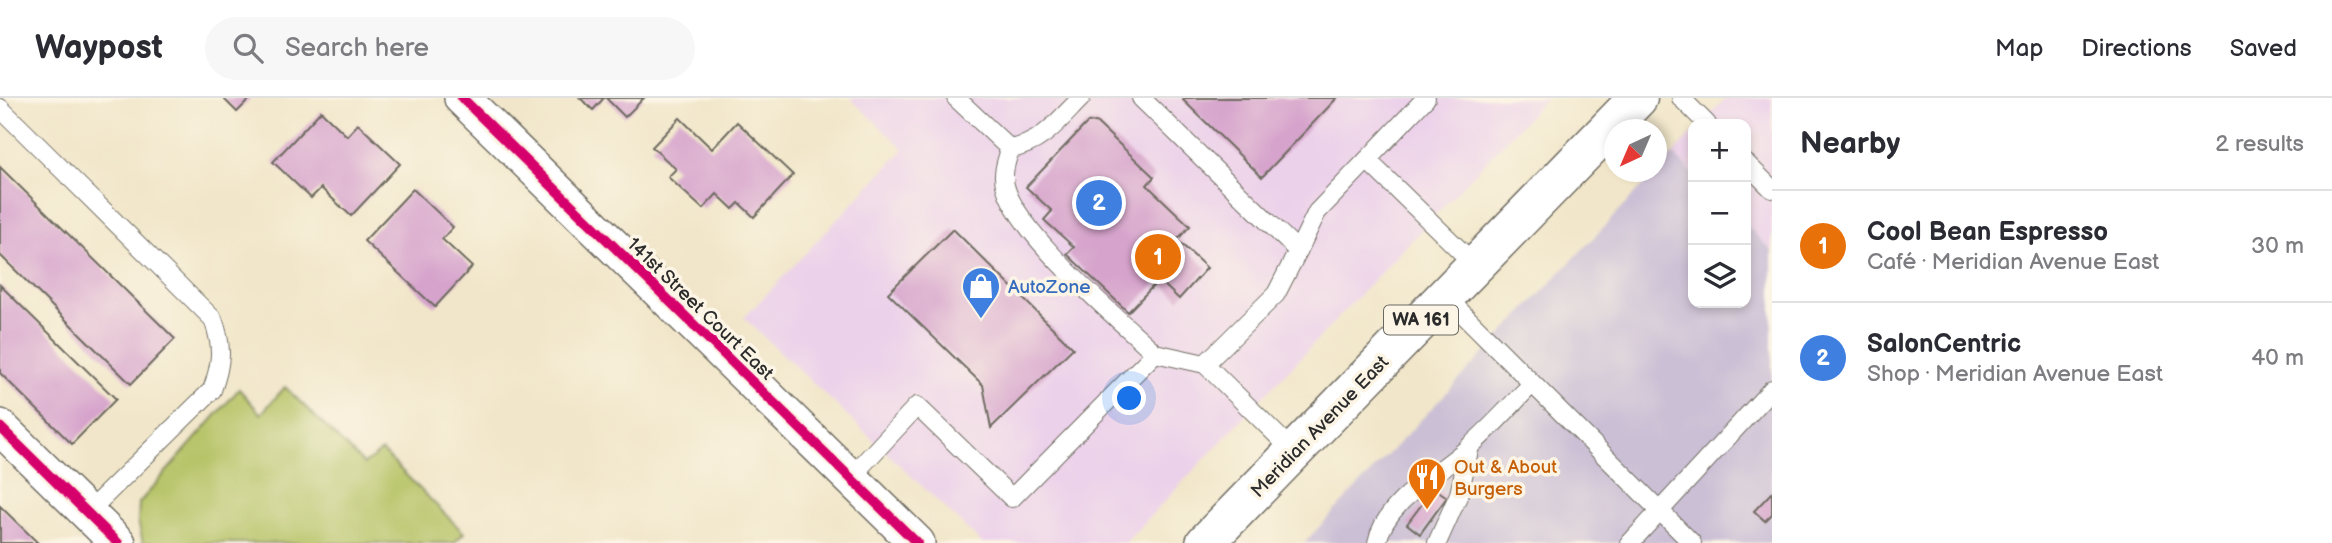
<!DOCTYPE html>
<meta charset="utf-8">
<style>
body{margin:0;font-family:"Balsamiq Sans",sans-serif;background:#f7f7f7;color:#2b2b33}
.controls{position:absolute;right:21px;top:21px;display:grid;overflow:hidden;border-radius:14px;box-shadow:0 4px 10px #0003}
.controls button{width:63px;height:63px;display:grid;place-items:center;padding:0;border:0;border-bottom:2px solid #e1e1e2;background:#fff;color:#2b2b33;font:35px sans-serif}
.compass{position:absolute;left:1604px;top:21px;width:63px;height:63px;border-radius:50%;background:#fff;box-shadow:0 4px 10px #0003;rotate:224deg}
.you{position:absolute;left:1130px;top:301px;width:24px;height:24px;margin:-18px;border:5px solid #fff;border-radius:50%;background:#1a73e8;box-shadow:0 0 0 10px #1a73e833}
.badge{display:grid;place-items:center;width:46px;height:46px;border-radius:50%;background:#ea580c;color:#fff;font-size:23px;font-weight:700}
.pin{position:absolute;translate:-50% -50%;border:4px solid #fff;box-shadow:0 2px 7px #0006}
.list{margin:0;padding:0;list-style:none}
h2{display:flex;justify-content:space-between;align-items:center;height:91px;margin:0;padding:0 28px;font-size:30px}
h2 small{font-size:23px;font-weight:400;color:#7c7c81}
.list li{display:grid;grid-template-columns:46px 1fr auto;gap:21px;align-items:center;box-sizing:border-box;height:112px;padding:0 28px;border-top:2px solid #e1e1e2}
.list b{display:block;font-size:26px;white-space:nowrap}
.list p{margin:0;font-size:23px;white-space:nowrap;color:#7c7c81}
.list em{font-size:23px;font-style:normal;color:#7c7c81}
.icon{flex:none;width:38px;height:38px;fill:none;stroke:currentColor;stroke-width:2;stroke-linecap:round;stroke-linejoin:round}
.map{position:relative;flex:none;width:1772px;height:445px;overflow:hidden}
header{display:flex;align-items:center;gap:42px;box-sizing:border-box;height:98px;padding:0 35px;background:#fff;border-bottom:2px solid #e1e1e2}
header strong{font-size:33px}
nav{display:flex;gap:38px;margin-inline-start:auto;font-size:24px}
.search{width:490px;height:63px;background:#f7f7f7;display:flex;align-items:center;gap:18px;box-sizing:border-box;padding:0 24px;border-radius:38px;color:#7c7c81;font-size:26px}
main{display:flex}
aside{flex:1;background:#fff}
.map>svg:first-child{display:block}
.built{fill:#ecd1ea}
.industrial{fill:#cbbfd5}
.green{fill:#b6c366;stroke:#707748;stroke-width:2}
.building{fill:#d6a3cc}
.lines{fill:none;stroke-linecap:round;stroke-linejoin:round}
.service-casing{stroke:#706c62;stroke-width:20}
.minor-casing{stroke:#706c62;stroke-width:38}
.primary-casing{stroke:#706c62;stroke-width:41}
.service{stroke:#fff;stroke-width:18}
.minor{stroke:#fff;stroke-width:35}
.primary{stroke:#fff;stroke-width:38}
.cycleway-casing{stroke:#fcf5e5;stroke-width:15}
.cycleway{stroke:#d6006c;stroke-width:10}
.labels{text-anchor:middle;stroke-width:7;stroke-linejoin:round;paint-order:stroke}
.shield{fill:#fcf5e5;stroke:#6a6863;stroke-width:2}
.shield-label{font-size:18px;font-weight:bold;fill:#2b2b2b}
.shop-label{font-size:19px;fill:#366cbe;stroke:#fcf5e5;text-anchor:start}
.street-label{font-size:19px;fill:#2b2b2b;stroke:#fcf5e5}
.food-label{font-size:19px;fill:#c56008;stroke:#fcf5e5;text-anchor:start}
</style>
<header>
<strong>Waypost</strong>
<div class="search"><svg class="icon" aria-label="search" viewBox="0 0 24 24"><circle cx="10" cy="10" r="6"/><path d="M15 15l6 6"/></svg>Search here</div>
<nav><a>Map</a><a>Directions</a><a>Saved</a></nav>
</header>
<main>
<div class="map">
<svg width="1772" height="445" viewBox="0 0 1772 445">
<rect width="100%" height="100%" fill="#fcf5e5"/>
<filter id="ink" filterUnits="userSpaceOnUse"><feTurbulence type="fractalNoise" baseFrequency=".0143" numOctaves="2"/><feDisplacementMap in="SourceGraphic" scale="14" xChannelSelector="R" yChannelSelector="G"/><feConvolveMatrix kernelMatrix="1 2 1 2 8 2 1 2 1" color-interpolation-filters="sRGB"/></filter>
<filter id="wash" filterUnits="userSpaceOnUse"><feTurbulence type="fractalNoise" baseFrequency=".00686" numOctaves="4" result="noise"/><feDisplacementMap in="SourceGraphic" scale="28" xChannelSelector="R" yChannelSelector="G"/><feGaussianBlur stdDeviation="1.57" result="paint"/><feColorMatrix in="noise" values="0 0 0 0 0 0 0 0 0 0 0 0 0 0 0 0 0 1.4 0 .05"/><feComposite in="paint" operator="in"/></filter>
<g filter="url(#wash)">
<rect width="100%" height="100%" fill="#f1e6c9"/>
<g class="built">
<path d="M850,0h696l-421,445h-143l-238,-225 160,-169z"/>
<path d="M1726,0h46v153l-26,-26v-101h-45z"/>
<path d="M1693,34v42l-20,-20z"/>
</g>
<path class="industrial" d="M1673,56l20,20v129h53v-78l26,26v292h-468z"/>
<path class="green" d="M285,289l79,77 18,-13 82,82 -10,10h-311l-5,-22 1,-18 100,-114 22,25z"/>
<g id="blocks">
<g class="building">
<path d="M223,0h28l-14,14z"/>
<path d="M580,0h24l-11,12z"/>
<path d="M606,0h38l-19,19z"/>
<path d="M1185,0h152l-75,79 -79,-77z"/>
<path d="M321,13l26,25 11,-12 42,40 -49,52 -30,-28 -10,10 -38,-36z"/>
<path d="M680,20l32,31 25,-27 56,53 -39,42 -15,-14 -6,6 -16,-15 -14,15 -35,-32 8,-8 -24,-22z"/>
<path d="M1096,24l58,55 -7,8 43,41 -13,14 30,28 -28,31 -20,-19 -31,32 -61,-58 7,-7 -30,-27 8,-9 -26,-24 61,-64z"/>
<path d="M0,69l175,172 -44,45 -131,-129z"/>
<path d="M413,91l40,38 -11,12 30,28 -37,40 -71,-66z"/>
<path d="M953,131l120,119 -82,80 -8,-43 -95,-92z"/>
<path d="M0,187l116,114 -44,45 -72,-71z"/>
<path d="M1434,390l13,9 -27,37 -13,-10z"/>
<path d="M1772,394v22l-7,7 -11,-10z"/>
<path d="M0,408l38,37h-38z"/>
</g>
</g>
</g>
<g filter="url(#ink)">
<use href="#blocks" fill-opacity="0" stroke="#706c62" stroke-width="2"/>
<g class="lines">
<defs>
<g id="service">
<path d="M956,0l54,51"/>
<path d="M1141,0l157,153 -22,43 -71,70 -50,-11"/>
<path d="M1426,0l-59,62 108,105"/>
<path d="M1681,0l26,26"/>
<path d="M0,10l213,211c10,27 9,44 -1,71l-125,123"/>
<path d="M1010,51c32,-5 49,-29 71,-51"/>
<path d="M1746,65l26,26"/>
<path d="M1298,153l19,-39 50,-52"/>
<path d="M1445,198l247,247"/>
<path d="M1205,266l89,88"/>
<path d="M850,380l67,-72 95,92 143,-145c-35,-33 -154,-132 -151,-178 0,-9 4,-18 6,-26"/>
<path d="M1377,445c8,-43 63,-69 93,-97 22,-19 41,-41 62,-62"/>
<path d="M1437,445l22,-49 11,-48"/>
<path d="M1630,445l142,-154"/>
</g>
<g id="minor">
<path d="M462,0l455,445"/>
<path d="M0,329l118,116"/>
</g>
<path id="primary" d="M1205,445l433,-445"/>
</defs>
<use href="#service" class="service-casing"/>
<use href="#minor" class="minor-casing"/>
<use href="#primary" class="primary-casing"/>
<use href="#service" class="service"/>
<use href="#minor" class="minor"/>
<use href="#primary" class="primary"/>
<defs>
<g id="cycleway">
<path d="M462,0l455,445"/>
<path d="M0,329l118,116"/>
</g>
</defs>
<use href="#cycleway" class="cycleway-casing"/>
<use href="#cycleway" class="cycleway"/>
</g>
</g>
<defs>
<symbol id="shop-pin" viewBox="-11 -11 22 30"><path d="M0 17L-7.5 6A9.5 9.5 0 1 1 7.5 6Z" fill="#3f7fe0" stroke="#fcf5e5"/><path d="M-5-2.5h2.3a2.7 3.5 0 0 1 5.4 0H5L5.5 6h-11ZM-1.5-2.5h3a1.5 2.3 0 0 0-3 0Z" fill="#fff"/></symbol>
<symbol id="restaurant-pin" viewBox="-11 -11 22 30"><path d="M0 17L-7.5 6A9.5 9.5 0 1 1 7.5 6Z" fill="#e8710a" stroke="#fcf5e5"/><path d="M-5-6h1v4h1v-4h1v4h1v-4h1v5L-1.5 .5V6h-2V.5L-5-1ZM5-6V6H3V1.5H1.5Q1.5-4 5-6Z" fill="#fff"/></symbol>
</defs>
<g fill-rule="evenodd">
<use href="#shop-pin" x="959" y="166" width="44" height="60"/>
<use href="#restaurant-pin" x="1405" y="357" width="44" height="60"/>
</g>
<g class="labels">
<rect class="shield" x="1384" y="207.5" width="74" height="29" rx="5"/>
<g class="shield-label">
<text x="1421" y="228">WA 161</text>
</g>
<g class="shop-label">
<text x="1008" y="195">AutoZone</text>
</g>
<g class="street-label">
<text transform="translate(701 210) rotate(44)" y="7">141st Street Court East</text>
<text transform="translate(1319 328) rotate(-46)" y="7">Meridian Avenue East</text>
</g>
<g class="food-label">
<text x="1454" y="375">Out &amp; About<tspan x="1454" dy="22">Burgers</tspan></text>
</g>
</g>
</svg>
<div class="controls">
<button>+</button>
<button>−</button>
<button><svg class="icon" aria-label="layers" viewBox="0 0 24 24"><path d="M12 4l9 5-9 5-9-5zM3 14l9 5 9-5"/></svg></button>
</div>
<svg class="compass" viewBox="-18 -18 36 36"><path d="M0-13l5 13h-10z" fill="#e53935"/><path d="M0 13l5-13h-10z" fill="#7c7c81"/></svg>
<div class="you"></div>
<div class="pin badge" style="left:1158px;top:159px;background:#e8710a">1</div>
<div class="pin badge" style="left:1099px;top:105px;background:#3f7fe0">2</div>
</div>
<aside>
<h2>Nearby<small>2 results</small></h2>
<ul class="list">
<li><span class="badge" style="background:#e8710a">1</span><div><b>Cool Bean Espresso</b><p>Café · Meridian Avenue East</p></div><em>30 m</em></li>
<li><span class="badge" style="background:#3f7fe0">2</span><div><b>SalonCentric</b><p>Shop · Meridian Avenue East</p></div><em>40 m</em></li>
</ul>
</aside>
</main>
